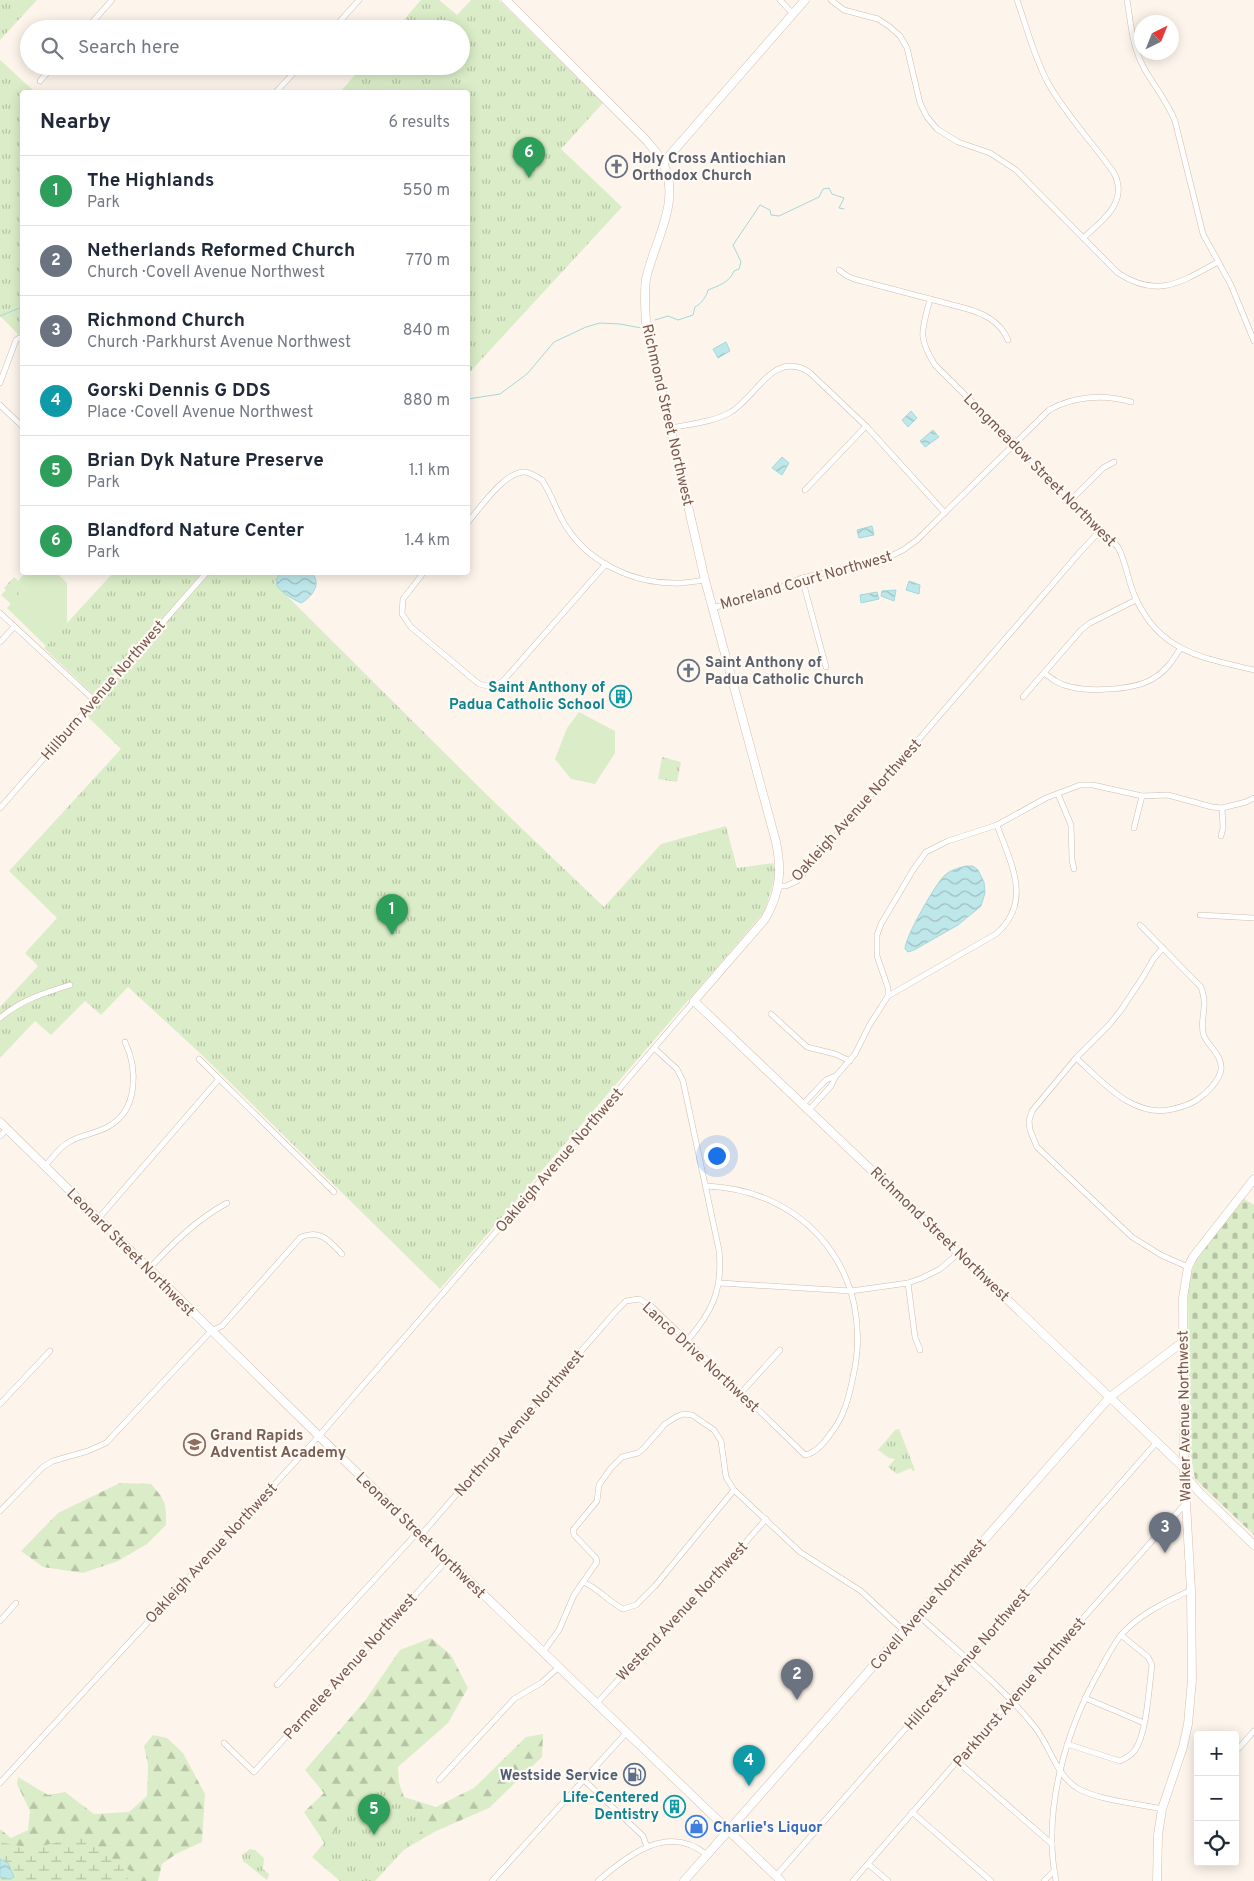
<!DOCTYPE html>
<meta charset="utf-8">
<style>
body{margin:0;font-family:Overpass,sans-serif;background:#f2f2f3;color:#1f2937}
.controls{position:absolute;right:15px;bottom:15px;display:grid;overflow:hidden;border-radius:5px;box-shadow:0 2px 12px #0003}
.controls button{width:45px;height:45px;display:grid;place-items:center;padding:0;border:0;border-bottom:1px solid #e0e1e3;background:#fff;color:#1f2937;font:25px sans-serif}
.compass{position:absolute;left:1134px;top:15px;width:45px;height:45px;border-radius:50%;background:#fff;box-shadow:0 2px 12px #0003;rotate:43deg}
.you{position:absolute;left:716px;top:1155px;width:18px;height:18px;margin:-12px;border:4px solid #fff;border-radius:50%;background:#1a73e8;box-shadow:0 0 0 8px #1a73e833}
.badge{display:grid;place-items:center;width:32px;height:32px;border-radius:50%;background:#0f766e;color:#fff;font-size:16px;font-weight:700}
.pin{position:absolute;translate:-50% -41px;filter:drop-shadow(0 1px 2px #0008)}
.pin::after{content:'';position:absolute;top:26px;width:18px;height:15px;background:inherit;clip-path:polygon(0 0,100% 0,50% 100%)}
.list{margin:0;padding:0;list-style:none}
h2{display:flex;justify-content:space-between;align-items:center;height:65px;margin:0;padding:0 20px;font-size:21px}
h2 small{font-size:16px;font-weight:400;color:#747a83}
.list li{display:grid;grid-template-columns:32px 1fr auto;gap:15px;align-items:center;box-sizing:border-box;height:70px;padding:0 20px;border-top:1px solid #e0e1e3}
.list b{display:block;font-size:19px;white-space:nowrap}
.list p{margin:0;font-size:16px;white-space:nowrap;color:#747a83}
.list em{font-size:16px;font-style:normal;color:#747a83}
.icon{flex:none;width:28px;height:28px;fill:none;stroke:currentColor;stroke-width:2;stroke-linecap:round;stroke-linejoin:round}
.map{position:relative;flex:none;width:1254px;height:1881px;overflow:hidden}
.search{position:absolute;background:#fff;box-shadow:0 2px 12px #0003;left:20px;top:20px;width:450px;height:55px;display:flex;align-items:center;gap:12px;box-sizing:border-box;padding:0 18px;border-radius:28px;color:#747a83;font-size:19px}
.panel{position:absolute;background:#fff;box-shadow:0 2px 12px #0003;left:20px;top:90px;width:450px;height:485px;border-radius:5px}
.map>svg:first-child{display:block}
.forest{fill:url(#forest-firs)}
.wetland{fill:url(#wetland-marsh)}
.cemetery{fill:url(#cemetery-stones)}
.park{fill:url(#park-tufts)}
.pitch{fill:#daedc8}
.water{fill:url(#water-waves);stroke:#a4d8db}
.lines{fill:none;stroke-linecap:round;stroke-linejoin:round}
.stream{stroke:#a4d8db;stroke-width:1}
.street-casing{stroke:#d1bbaf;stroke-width:6}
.secondary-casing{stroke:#d7bdaf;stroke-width:9}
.street{stroke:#fff;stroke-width:5}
.secondary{stroke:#fff;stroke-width:8}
.labels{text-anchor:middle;stroke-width:4.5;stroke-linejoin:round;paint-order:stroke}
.worship-label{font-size:15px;font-weight:bold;fill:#5b616d;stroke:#fff9f3;text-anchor:start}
.street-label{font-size:15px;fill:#7b584c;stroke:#fff9f3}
.culture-label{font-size:15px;font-weight:bold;fill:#0d838f;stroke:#fff9f3;text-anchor:end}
.education-label{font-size:15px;font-weight:bold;fill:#785e54;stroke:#fff9f3;text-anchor:start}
.service-label{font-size:15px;font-weight:bold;fill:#4e5e75;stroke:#fff9f3;text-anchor:end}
.shop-label{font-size:15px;font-weight:bold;fill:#366cbe;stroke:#fff9f3;text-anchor:start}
</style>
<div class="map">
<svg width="1254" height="1881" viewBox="0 0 1254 1881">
<defs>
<pattern id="forest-firs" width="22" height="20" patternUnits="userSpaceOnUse" patternTransform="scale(1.25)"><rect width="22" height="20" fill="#daedc8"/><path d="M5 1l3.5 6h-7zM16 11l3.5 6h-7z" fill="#b6c3a5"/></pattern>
<pattern id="wetland-marsh" width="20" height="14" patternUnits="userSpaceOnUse" patternTransform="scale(1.25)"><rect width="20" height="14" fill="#daedc8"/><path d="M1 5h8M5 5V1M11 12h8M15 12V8" fill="none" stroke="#b6c3a5"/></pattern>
<pattern id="cemetery-stones" width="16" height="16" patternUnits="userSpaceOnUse" patternTransform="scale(1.25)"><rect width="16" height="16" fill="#daedc8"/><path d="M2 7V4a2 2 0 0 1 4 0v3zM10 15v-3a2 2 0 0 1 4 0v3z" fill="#b6c3a5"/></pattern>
<pattern id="park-tufts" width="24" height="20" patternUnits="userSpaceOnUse" patternTransform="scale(1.25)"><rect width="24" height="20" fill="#daedc8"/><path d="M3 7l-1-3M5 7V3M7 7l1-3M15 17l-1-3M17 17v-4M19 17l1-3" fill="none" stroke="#b6c3a5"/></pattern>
<pattern id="water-waves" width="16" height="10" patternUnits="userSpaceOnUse" patternTransform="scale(1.25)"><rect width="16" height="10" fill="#bee7e9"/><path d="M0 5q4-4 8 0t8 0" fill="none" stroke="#9fbebf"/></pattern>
</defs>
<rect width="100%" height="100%" fill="#fdf5eb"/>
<g class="forest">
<path d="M120,1483l31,1c15,17 15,19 15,41l-19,19 -29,17 -35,12 -40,-6 -22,-16 37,-38z"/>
<path d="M431,1638l20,17 17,33 -20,35 -50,44 1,16 5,14 32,10 38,-19 52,-51 17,-3 -1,23 -53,51 -53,23 -53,31 -52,-9 -27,-41 20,-19 -19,-23 59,-68 36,-52z"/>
<path d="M153,1735l14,3 16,15 22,41 -3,48 -26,12 -14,10 -4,17h-158v-52l11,9 17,-8 2,-19 -13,-27 1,-7 30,18 17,-3 29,22 35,-2 18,-16 1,-31 -4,-19z"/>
</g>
<path class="wetland" d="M81,1837l51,35 -6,9h-126v-4l10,2 -2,-16 -8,-4v-18l4,2 28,5z"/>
<path class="cemetery" d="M1243,1198l11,7v330l-59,-56 -5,-28 -2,-164c5,-35 33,-62 55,-89z"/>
<g class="park">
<path d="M0,0h37l-37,40z"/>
<path d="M421,0h18l18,15 14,-15h28l104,103 -42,46 61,58 -154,167v-282h-128l23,-26h98v-37h-65z"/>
<path d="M0,60l35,32h-13v246l-22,-22z"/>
<path d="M113,573h170l-9,10 214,213 116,111 57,-63 65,-18 11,42 36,-5 3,10 -11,38 -325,378 -238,-234 -74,-68 -27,28 -16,-14 -34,34 -16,-14 -35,37v-51l38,-41 -13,-13 32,-35 -48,-47 112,-122 -35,-34 13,-15 -55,-52z"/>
<path d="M14,577l11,10 -14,17 -10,-9 5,-5 -2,-2z"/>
<path d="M662,757l19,5 -4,20 -19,-3z"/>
<path d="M899,1429l16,41 -3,1 -1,-3 -14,6 -9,-7 7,-8 -6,-1 -11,-8 17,-20z"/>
<path d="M378,1781l48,45 -51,55h-35l-28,-24z"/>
<path d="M250,1849l5,1 9,8 -1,11 6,5 -2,6 -24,-19 -1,-6z"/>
</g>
<g class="pitch">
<path d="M25,573h32l10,10v40l-21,23 -39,-38 18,-21 -7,-6z"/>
<path d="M579,712l36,19v22l-20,31 -24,-5 -16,-20 12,-31z"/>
</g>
<g class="water">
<path d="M726,342l4,9 -12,7 -5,-9z"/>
<path d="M911,411l6,7 -9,9 -6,-7z"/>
<path d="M933,430l6,7 -14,10 -5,-6z"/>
<path d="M782,457l7,6 -7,12 -10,-7z"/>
<path d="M872,526l2,9 -15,3 -2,-8z"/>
<path d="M281,573h31c10,11 0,24 -11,30 -10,-5 -20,-10 -25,-19l2,-8z"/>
<path d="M909,581l11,4 -1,9 -13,-4z"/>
<path d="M896,590l-2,11 -13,-5 1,-5z"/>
<path d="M877,592l2,7 -18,4 -1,-8z"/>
<path d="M966,866h7l5,4 6,12 1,11 -4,13 -23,19 -44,25 -6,2 -3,-3c0,-12 30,-64 39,-73 6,-6 14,-8 22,-10z"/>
<path d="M0,1859l8,4 6,14 -4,2 -10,-2z"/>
</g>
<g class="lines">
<g class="stream">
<path d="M0,316l22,-9"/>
<path d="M655,320l13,-4 10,4 15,-5 2,-8c6,-3 12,-11 13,-17 10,-4 22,-8 26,-19l5,-2 2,-7 -8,-17 27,-40 10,5 1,5 8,1 40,-19 4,-8 6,-1 3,6 12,4 -5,10 5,1"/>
<path d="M468,399l32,-5 27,-20 27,-32 32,-15 14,-4 20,1 21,4"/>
</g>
<defs>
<g id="street">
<path d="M780,0l13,14"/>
<path d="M831,0l13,10 34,9 12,8 10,9 7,12 13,55 7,14 10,12 21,13 32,11 26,17 102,103c40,26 63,9 100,-11"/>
<path d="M1017,0c10,28 17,57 31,83 18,32 45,60 66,90 15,29 -12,48 -31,65"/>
<path d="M1127,0c4,24 5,46 17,68 10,18 23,33 31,53l28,113 28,51 23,56"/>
<path d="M86,29l26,-29"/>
<path d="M333,29l26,-29"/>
<path d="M40,81l13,-15"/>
<path d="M276,92l24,-26"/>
<path d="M839,270l8,6 7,3 110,29c19,5 36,13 44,32"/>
<path d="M930,299c-8,32 -13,37 5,66l183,182c9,17 10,37 19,54 25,52 67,57 117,69"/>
<path d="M0,383l16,-43 3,-2h3"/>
<path d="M0,405l22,21"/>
<path d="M671,428c19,-4 43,-6 60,-16 27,-17 42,-62 78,-40l57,54 79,87"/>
<path d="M805,490l61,-64"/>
<path d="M1071,500l32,-32 11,-6"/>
<path d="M468,522c12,-14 37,-51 57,-50 6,1 12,5 17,8 10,15 15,33 25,48 23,35 66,55 107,55 10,1 21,-2 31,-3"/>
<path d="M424,572l-21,27 -1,15 9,13 68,57c10,3 16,3 25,-4l102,-116"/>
<path d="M802,578l24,89"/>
<path d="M712,608l63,-16 13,-9 14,-5 83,-19 18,-9 14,-10 132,-130c25,-14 55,-16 82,-8"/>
<path d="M0,613l94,87"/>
<path d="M0,642l14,-15"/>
<path d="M1044,673c8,6 16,12 27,14 21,5 65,3 83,-9 12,-7 19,-18 26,-29"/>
<path d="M1023,697l58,-67 9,-7 46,-23"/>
<path d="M1058,794l13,31 1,35 2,9"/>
<path d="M0,808l207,-236"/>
<path d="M1134,828l8,-32"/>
<path d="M1221,836l2,-8 -1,-20"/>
<path d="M778,886h8l11,-5 284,-330 20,-21"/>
<path d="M1200,915l54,3"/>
<path d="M1163,948l-9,10 -11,19 -22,33 -12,15 -33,33 -44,53 -3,10 1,9 7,17 95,90 29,18 27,12"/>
<path d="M888,996l108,-62c37,-32 15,-70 1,-109"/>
<path d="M771,1014l36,33 28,7 15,7"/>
<path d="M0,1018c21,-18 44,-25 70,-33"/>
<path d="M654,1048l23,21 6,12 36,169c4,40 -7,62 -32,91"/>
<path d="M1076,1058c27,24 57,61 97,51 9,-2 17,-4 25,-10 9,-6 21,-18 23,-29 2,-14 -12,-23 -17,-34 -4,-10 0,-20 0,-30 1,-7 -1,-13 -3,-19l-61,-62"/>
<path d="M199,1059l135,133"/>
<path d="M803,1104l23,-24 9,-4"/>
<path d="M809,1110l22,-24 5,-10 19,-22 14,-28 19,-30v-8l-11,-32v-21l4,-11 32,-54 13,-18 22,-11 49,-16 49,-27 34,-13h13l49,11 26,-1 44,12 10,1 24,-6 8,-4"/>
<path d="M0,1136l7,-7"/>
<path d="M45,1166c7,-8 15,-19 24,-24 13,-8 28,-8 40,-16 29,-16 29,-57 16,-84"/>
<path d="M98,1219l121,-140"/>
<path d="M149,1269c24,-26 47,-49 78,-66"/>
<path d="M720,1283l131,8 57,-8 14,-5 18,-9 19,-16"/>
<path d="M908,1283l7,54 5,13"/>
<path d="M741,1393l39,-43"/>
<path d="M0,1404l50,-53"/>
<path d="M0,1511l43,-44 10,-6 35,-10 18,-8 105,-112 11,-5 79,-89c20,-8 28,4 41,17"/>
<path d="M421,1535l195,-224 10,-10 13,-2 12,7 154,149c11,-2 20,-13 26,-22 13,-16 18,-36 22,-56 23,-101 -44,-187 -147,-191"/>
<path d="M583,1582c15,6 26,20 40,27l13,-4 19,-19 79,-96"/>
<path d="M918,1615c38,35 83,70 116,111 16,19 21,48 43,62 20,12 62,16 85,21"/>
<path d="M0,1621l16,-18"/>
<path d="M543,1652l16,-22 15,-35 23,-33 -1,-4 -22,-23 -1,-5 24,-29 2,-16 12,-17 11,-11 16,-4 5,-4 22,-25 11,-7 7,-3 9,1 22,15 7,11 5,36 8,13 66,62 61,39 43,40"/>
<path d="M277,1685l141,-153"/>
<path d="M1085,1698l59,25"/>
<path d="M597,1703l53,-58 32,-30 84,-96"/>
<path d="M224,1743l30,29 193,-212"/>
<path d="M1067,1744l53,17c6,-3 11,-5 15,-11 12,-17 14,-64 17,-85l-4,-8 -27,-22"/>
<path d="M1239,1748l15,-17"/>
<path d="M958,1762l94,82"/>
<path d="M439,1780l75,-81 27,-16 18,-16"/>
<path d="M584,1780l59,56 4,11"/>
<path d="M0,1783l319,-347 267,-308 108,-127"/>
<path d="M912,1812l79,69"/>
<path d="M868,1864l20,17"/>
<path d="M776,1876l381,-434"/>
<path d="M492,1881l135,-149"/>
<path d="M598,1881c31,-27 71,-58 109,-26"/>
<path d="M853,1881l157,-181 175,-196"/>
<path d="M1044,1881l10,-10"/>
<path d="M1056,1881c-14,-71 10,-152 45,-213 6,-11 12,-23 20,-33 18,-21 45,-33 70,-45"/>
</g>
<g id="secondary">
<path d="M506,0l141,141c5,7 12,13 16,22 19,38 -9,79 -17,116 -2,15 -1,28 0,43l59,258 71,262c6,29 4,51 -11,77l-71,82 490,467"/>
<path d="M663,163l142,-163"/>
<path d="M0,1122l324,319 457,440"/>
<path d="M1185,1475l13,16 56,54"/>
<path d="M684,1881l426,-484 74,-56"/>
<path d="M1157,1881l1,-46 4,-26 21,-62 5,-23 4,-44 -1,-90 -7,-122 -1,-170 5,-31 5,-10 61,-78"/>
</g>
</defs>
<use href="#street" class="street-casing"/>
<use href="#secondary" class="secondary-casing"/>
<use href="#street" class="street"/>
<use href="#secondary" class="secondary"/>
</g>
<defs>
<symbol id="church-ring" viewBox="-11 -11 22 22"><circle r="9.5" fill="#fff9f3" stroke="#6b7280" stroke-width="1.5"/><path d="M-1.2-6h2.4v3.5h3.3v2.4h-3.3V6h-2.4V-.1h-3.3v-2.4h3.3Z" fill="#6b7280"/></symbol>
<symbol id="building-ring" viewBox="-11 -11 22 22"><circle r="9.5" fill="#fff9f3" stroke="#0f9aa8" stroke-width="1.5"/><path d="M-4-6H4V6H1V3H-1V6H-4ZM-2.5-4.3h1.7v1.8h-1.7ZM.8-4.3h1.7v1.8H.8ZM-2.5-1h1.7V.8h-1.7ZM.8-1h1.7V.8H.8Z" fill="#0f9aa8"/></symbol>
<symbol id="school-ring" viewBox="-11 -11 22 22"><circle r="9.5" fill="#fff9f3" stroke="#8d6e63" stroke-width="1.5"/><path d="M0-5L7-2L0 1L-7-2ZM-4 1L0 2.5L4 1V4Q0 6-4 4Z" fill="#8d6e63"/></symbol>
<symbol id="fuel-ring" viewBox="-11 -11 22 22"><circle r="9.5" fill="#fff9f3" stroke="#5c6f8a" stroke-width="1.5"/><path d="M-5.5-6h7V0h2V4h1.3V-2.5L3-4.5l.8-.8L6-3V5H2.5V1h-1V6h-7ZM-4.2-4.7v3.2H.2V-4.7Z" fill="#5c6f8a"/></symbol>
<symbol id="shop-ring" viewBox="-11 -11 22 22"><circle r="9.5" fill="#fff9f3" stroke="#3f7fe0" stroke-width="1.5"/><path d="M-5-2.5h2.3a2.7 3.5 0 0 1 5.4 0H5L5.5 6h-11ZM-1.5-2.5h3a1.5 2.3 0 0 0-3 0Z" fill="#3f7fe0"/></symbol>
</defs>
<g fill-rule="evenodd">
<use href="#church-ring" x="604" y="154" width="25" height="25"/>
<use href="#church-ring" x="676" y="658" width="25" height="25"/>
<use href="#building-ring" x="608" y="684" width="25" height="25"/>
<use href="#school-ring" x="182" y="1432" width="25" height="25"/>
<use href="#fuel-ring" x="622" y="1762" width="25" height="25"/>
<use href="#building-ring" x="662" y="1794" width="25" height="25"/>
<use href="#shop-ring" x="684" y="1814" width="25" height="25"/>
</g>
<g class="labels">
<g class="worship-label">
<text x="632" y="163">Holy Cross Antiochian<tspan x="632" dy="17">Orthodox Church</tspan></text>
<text x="705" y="667">Saint Anthony of<tspan x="705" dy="17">Padua Catholic Church</tspan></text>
</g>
<g class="street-label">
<text transform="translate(668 415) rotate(77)" y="5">Richmond Street Northwest</text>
<text transform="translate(1040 470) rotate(45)" y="5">Longmeadow Street Northwest</text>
<text transform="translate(806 580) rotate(-16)" y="5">Moreland Court Northwest</text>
<text transform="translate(103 690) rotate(-49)" y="5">Hillburn Avenue Northwest</text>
<text transform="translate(856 810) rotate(-48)" y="5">Oakleigh Avenue Northwest</text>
<text transform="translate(559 1160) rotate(-49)" y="5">Oakleigh Avenue Northwest</text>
<text transform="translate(940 1234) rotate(44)" y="5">Richmond Street Northwest</text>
<text transform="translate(131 1252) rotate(45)" y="5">Leonard Street Northwest</text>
<text transform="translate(701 1357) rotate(43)" y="5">Lanco Drive Northwest</text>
<text transform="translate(1184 1416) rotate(-91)" y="5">Walker Avenue Northwest</text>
<text transform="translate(519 1423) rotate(-49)" y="5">Northrup Avenue Northwest</text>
<text transform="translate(421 1535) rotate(44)" y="5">Leonard Street Northwest</text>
<text transform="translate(211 1553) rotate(-47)" y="5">Oakleigh Avenue Northwest</text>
<text transform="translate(928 1604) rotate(-49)" y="5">Covell Avenue Northwest</text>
<text transform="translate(682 1611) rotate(-47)" y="5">Westend Avenue Northwest</text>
<text transform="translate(967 1659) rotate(-49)" y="5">Hillcrest Avenue Northwest</text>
<text transform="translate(350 1666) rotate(-48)" y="5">Parmelee Avenue Northwest</text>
<text transform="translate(1019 1692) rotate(-49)" y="5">Parkhurst Avenue Northwest</text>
</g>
<g class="culture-label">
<text x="605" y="692">Saint Anthony of<tspan x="605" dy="17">Padua Catholic School</tspan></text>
<text x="659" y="1802">Life-Centered<tspan x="659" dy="17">Dentistry</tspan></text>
</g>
<g class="education-label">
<text x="210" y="1440">Grand Rapids<tspan x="210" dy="17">Adventist Academy</tspan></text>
</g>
<g class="service-label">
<text x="618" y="1780">Westside Service</text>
</g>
<g class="shop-label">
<text x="713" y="1832">Charlie's Liquor</text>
</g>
</g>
</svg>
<div class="controls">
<button>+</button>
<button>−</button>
<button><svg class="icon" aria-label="locate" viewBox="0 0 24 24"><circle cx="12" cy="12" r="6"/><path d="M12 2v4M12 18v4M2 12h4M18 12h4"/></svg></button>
</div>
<svg class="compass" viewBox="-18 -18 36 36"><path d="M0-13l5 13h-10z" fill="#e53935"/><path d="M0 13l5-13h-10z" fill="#747a83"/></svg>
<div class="you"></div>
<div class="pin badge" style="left:392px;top:935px;background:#2e9e5b">1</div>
<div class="pin badge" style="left:797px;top:1700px;background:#6b7280">2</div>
<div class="pin badge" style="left:1165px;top:1553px;background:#6b7280">3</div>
<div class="pin badge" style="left:749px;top:1786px;background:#0f9aa8">4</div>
<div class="pin badge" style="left:374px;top:1835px;background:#2e9e5b">5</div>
<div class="pin badge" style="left:529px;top:178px;background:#2e9e5b">6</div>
<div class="search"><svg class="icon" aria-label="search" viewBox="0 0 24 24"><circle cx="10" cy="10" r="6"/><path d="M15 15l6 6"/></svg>Search here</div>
<section class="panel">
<h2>Nearby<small>6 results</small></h2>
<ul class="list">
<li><span class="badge" style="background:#2e9e5b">1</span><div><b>The Highlands</b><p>Park</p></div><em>550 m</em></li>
<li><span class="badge" style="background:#6b7280">2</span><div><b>Netherlands Reformed Church</b><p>Church · Covell Avenue Northwest</p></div><em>770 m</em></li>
<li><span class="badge" style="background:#6b7280">3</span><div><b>Richmond Church</b><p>Church · Parkhurst Avenue Northwest</p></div><em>840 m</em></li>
<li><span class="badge" style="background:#0f9aa8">4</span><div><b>Gorski Dennis G DDS</b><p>Place · Covell Avenue Northwest</p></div><em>880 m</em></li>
<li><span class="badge" style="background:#2e9e5b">5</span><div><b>Brian Dyk Nature Preserve</b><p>Park</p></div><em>1.1 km</em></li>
<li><span class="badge" style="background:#2e9e5b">6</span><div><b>Blandford Nature Center</b><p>Park</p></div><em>1.4 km</em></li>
</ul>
</section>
</div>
